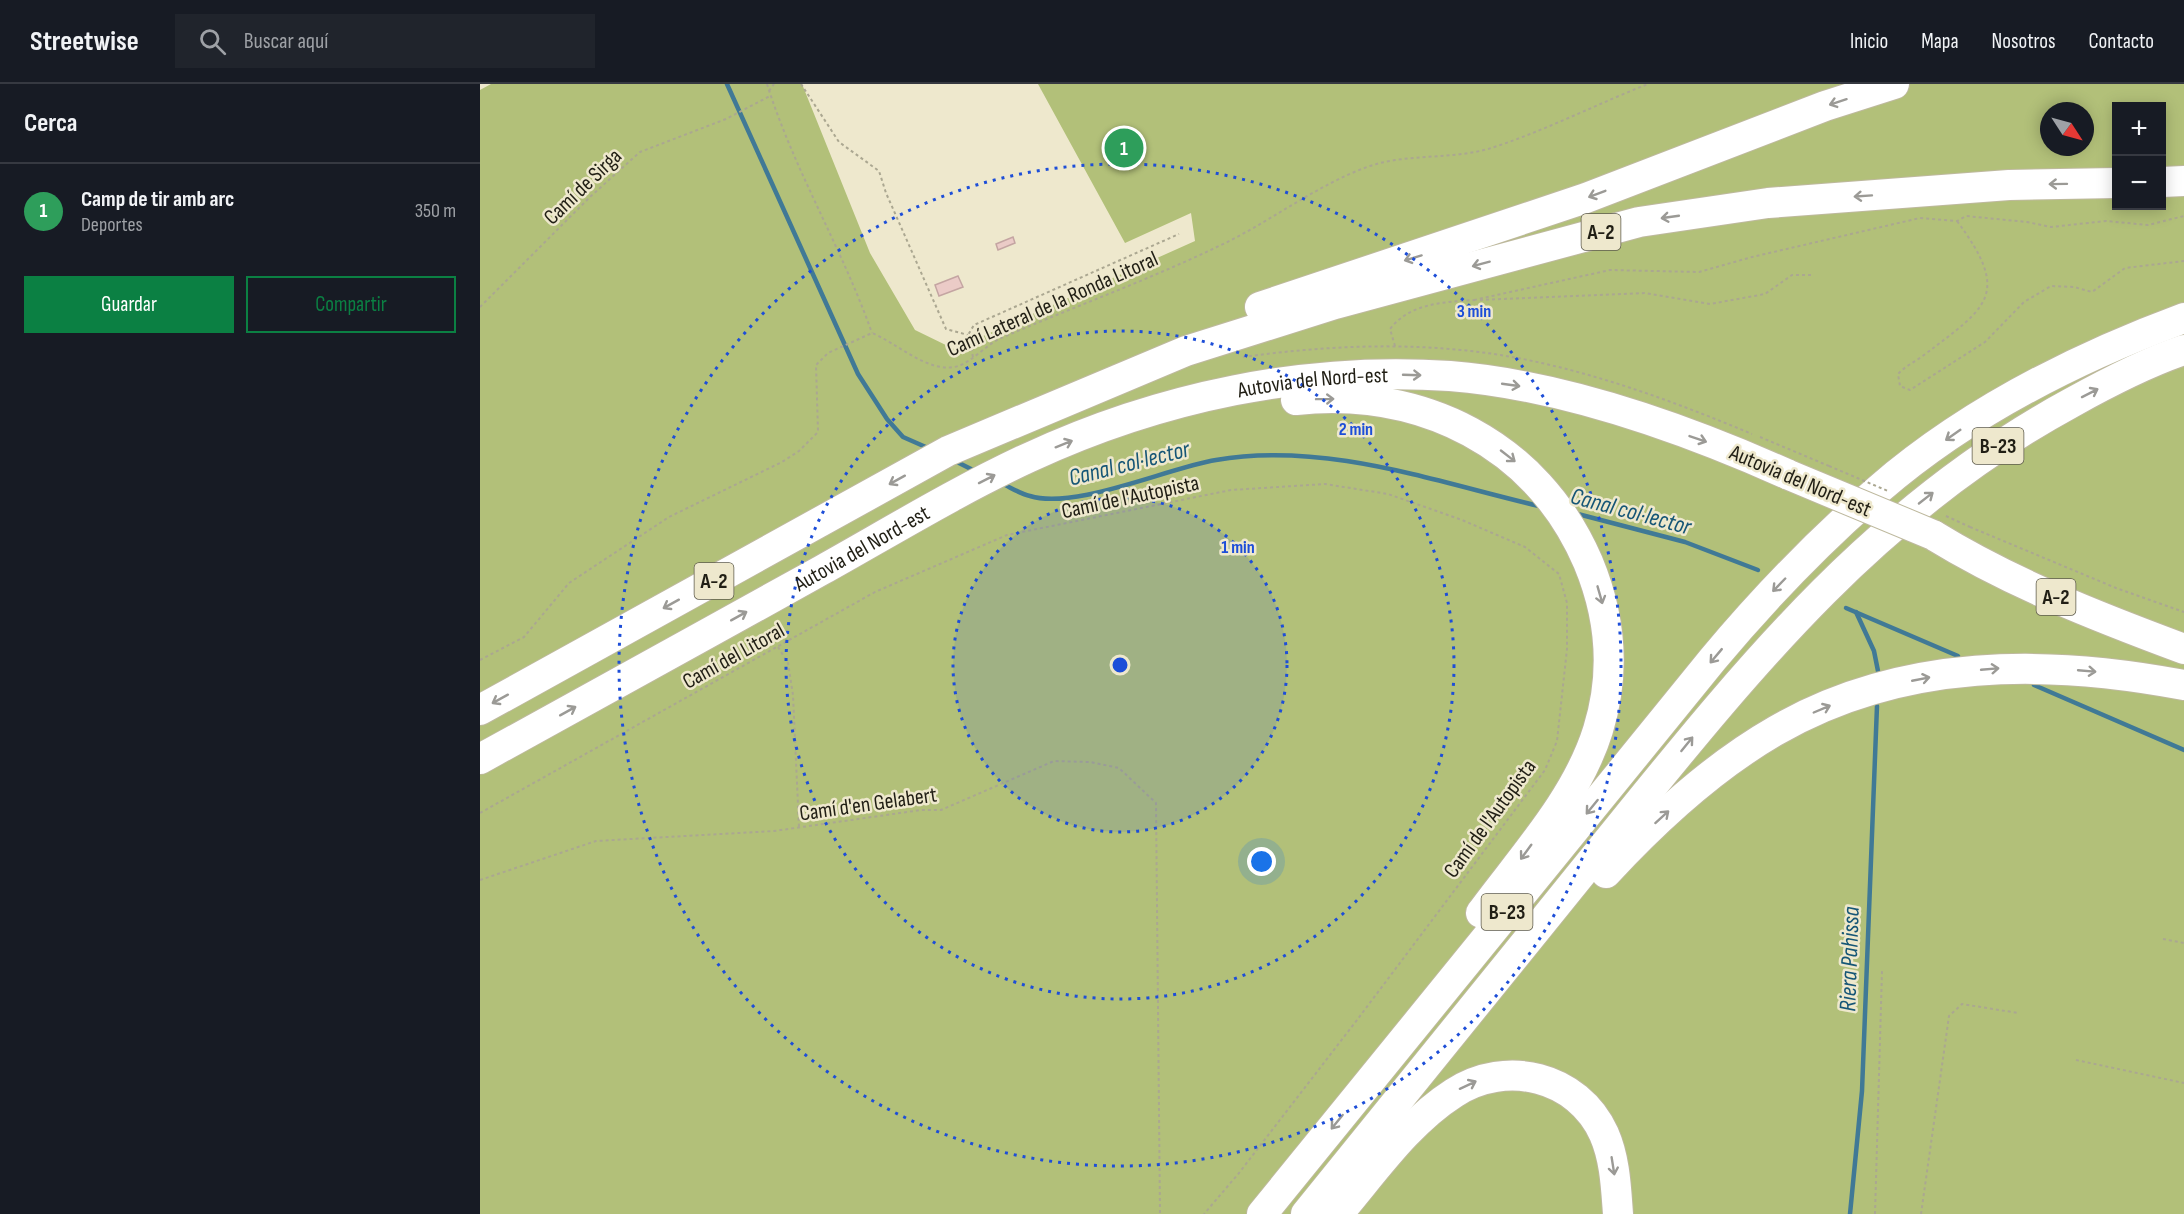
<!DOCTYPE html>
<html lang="es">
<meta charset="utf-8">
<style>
body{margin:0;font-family:"Sofia Sans Condensed",sans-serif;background:#20242c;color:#f1f3f6}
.controls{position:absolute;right:18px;top:18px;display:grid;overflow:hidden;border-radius:0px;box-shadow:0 3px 15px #0003}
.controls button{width:54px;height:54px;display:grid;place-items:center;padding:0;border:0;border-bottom:2px solid #363941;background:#171b24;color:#f1f3f6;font:30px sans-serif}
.compass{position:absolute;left:1560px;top:18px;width:54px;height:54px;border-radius:50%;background:#171b24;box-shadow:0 3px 15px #0003;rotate:126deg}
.you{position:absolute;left:782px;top:778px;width:21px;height:21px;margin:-15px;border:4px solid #fff;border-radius:50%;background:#1a73e8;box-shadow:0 0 0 9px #1a73e833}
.badge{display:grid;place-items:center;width:39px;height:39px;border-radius:50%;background:#0b8043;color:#fff;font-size:20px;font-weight:700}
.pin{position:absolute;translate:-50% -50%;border:3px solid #fff;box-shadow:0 2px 6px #0006}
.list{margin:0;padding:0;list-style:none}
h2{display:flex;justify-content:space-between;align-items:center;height:78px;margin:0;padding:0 24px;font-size:26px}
h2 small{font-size:20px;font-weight:400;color:#9ea1a6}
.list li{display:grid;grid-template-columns:39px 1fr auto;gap:18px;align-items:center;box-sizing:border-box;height:96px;padding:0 24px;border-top:2px solid #363941}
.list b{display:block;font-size:22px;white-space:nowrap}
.list p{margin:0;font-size:20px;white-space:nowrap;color:#9ea1a6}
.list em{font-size:20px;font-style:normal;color:#9ea1a6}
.actions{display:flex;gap:12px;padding:18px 24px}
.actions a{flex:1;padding:14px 0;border:2px solid #0b8043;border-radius:0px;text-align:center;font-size:21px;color:#0b8043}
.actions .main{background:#0b8043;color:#fff}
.icon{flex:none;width:33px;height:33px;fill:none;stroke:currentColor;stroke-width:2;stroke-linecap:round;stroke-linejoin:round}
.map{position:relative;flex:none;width:1704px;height:1130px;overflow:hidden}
header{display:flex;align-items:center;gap:36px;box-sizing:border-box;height:84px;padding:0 30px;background:#171b24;border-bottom:2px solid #363941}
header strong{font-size:28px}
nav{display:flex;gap:33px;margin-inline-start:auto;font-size:21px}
.search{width:420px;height:54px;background:#20242c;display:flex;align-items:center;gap:15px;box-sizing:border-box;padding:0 21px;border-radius:0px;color:#9ea1a6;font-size:22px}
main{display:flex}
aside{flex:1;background:#171b24}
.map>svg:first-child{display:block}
.green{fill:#b2c079;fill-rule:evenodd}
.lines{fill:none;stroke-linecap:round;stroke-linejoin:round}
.stream{stroke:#407996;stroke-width:4.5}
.building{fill:#ebcbc7;stroke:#c4a5a2;stroke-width:1.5}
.motorway-casing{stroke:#beb99e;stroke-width:32}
.path{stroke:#aba791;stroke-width:2;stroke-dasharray:3 3;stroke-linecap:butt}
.motorway{stroke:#fff;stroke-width:30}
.motorway-bridge-casing{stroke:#beb99e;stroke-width:32;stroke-linecap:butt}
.path-bridge{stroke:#aba791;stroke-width:2;stroke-dasharray:3 3;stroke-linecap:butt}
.motorway-bridge{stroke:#fff;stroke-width:30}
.oneway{stroke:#9b9a96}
.ring{fill:none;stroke:#1d4ed8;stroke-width:3;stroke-dasharray:3 6}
.labels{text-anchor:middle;stroke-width:5;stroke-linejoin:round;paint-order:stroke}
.shield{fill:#eee8cd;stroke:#5e5b4c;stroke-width:1.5}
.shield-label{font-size:21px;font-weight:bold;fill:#211f15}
.street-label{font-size:22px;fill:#211f15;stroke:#eee8cd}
.water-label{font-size:24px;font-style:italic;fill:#165676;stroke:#eee8cd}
.centre{fill:#1d4ed8;stroke:#eee8cd;stroke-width:3}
.ring-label{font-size:18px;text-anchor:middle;font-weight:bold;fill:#1d4ed8;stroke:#eee8cd;stroke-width:5;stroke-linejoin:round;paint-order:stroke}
</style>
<header>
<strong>Streetwise</strong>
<div class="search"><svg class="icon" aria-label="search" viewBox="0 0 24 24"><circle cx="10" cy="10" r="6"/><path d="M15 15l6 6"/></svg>Buscar aquí</div>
<nav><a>Inicio</a><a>Mapa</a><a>Nosotros</a><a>Contacto</a></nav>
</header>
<main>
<aside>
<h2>Cerca<small></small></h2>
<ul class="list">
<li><span class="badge" style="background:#2e9e5b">1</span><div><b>Camp de tir amb arc</b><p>Deportes</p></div><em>350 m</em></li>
</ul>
<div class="actions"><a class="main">Guardar</a><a>Compartir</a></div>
</aside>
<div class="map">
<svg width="1704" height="1130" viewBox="0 0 1704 1130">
<rect width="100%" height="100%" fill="#eee8cd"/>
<path class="green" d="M11,0h311l68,169 45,77 39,19 241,-108 -4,-28 -66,30 -87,-159h1146v1130h-1704v-1124zM1636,22h46v100h-46zM1569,27h36v36h-36z"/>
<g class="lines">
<g class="stream">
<path d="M247,0l131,290 29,45 16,18 25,11"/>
<path d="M475,377l22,11"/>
<path d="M521,399c9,4 19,11 29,13 45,14 137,-28 186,-36 108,-19 220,22 323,46"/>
<path d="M1094,429l111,29 73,28"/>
<path d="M1366,524l112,48"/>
<path d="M1376,528l18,39 4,20"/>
<path d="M1554,601l150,65"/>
<path d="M1370,1130l12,-123 15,-385"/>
</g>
</g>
<g class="building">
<path d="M533,153l2,6 -17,7 -2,-6z"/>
<path d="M478,192l5,11 -24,9 -4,-11z"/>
</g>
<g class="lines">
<defs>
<g id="motorway">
<path d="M1682,98l22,-1"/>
<path d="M780,223l326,-109 239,-92 69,-22"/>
<path d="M816,316c126,-13 241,44 292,162 23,55 28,110 10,168 -21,68 -75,126 -117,183"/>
<path d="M1453,451c78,48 165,82 251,114"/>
<path d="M0,626l468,-259 238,-100 149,-47 304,-82 129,-19 241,-18 107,-2"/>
<path id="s1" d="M0,675c114,-62 228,-126 342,-189 68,-38 135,-79 206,-112 131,-61 278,-92 422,-82 114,9 236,53 339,99"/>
<path d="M1126,789c50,-54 106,-106 171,-143 125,-72 270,-71 407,-45"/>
<path d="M782,1130l451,-555c51,-61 106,-118 166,-170 88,-76 197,-131 305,-171"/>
<path d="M826,1130c96,-118 192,-237 288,-356 144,-177 271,-343 477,-455 36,-20 74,-40 113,-53"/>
<path d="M858,1130c36,-42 69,-91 116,-121 52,-34 124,-17 150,41 11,25 12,53 14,80"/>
</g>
</defs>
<use href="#motorway" class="motorway-casing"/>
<g class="path">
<path d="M287,0c27,86 75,164 105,249"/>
<path d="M321,0l38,58 40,29 7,22 60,136 22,6"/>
<path d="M289,7l5,-7"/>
<path d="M1477,137c55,74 30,86 -33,134 -9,7 -19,11 -26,19l2,12 10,4 75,-48 39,-40 27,-16 23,1 18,5 33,-24 59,-7"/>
<path d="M994,216l136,-30 89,2 53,-15 168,-39 37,3 9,-5 61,6 24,5 55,-6 42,4 36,-9"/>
<path d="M1000,216l165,-7 65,11 55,-10 27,-19h22"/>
<path d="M0,223l111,-111 49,-44 86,-33 44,-23"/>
<path d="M915,262l-5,-17c20,-26 54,-27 85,-29"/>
<path d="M493,273l-5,-22 6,-10 205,-91"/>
<path d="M763,273c93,-13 188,-16 280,2 79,16 155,44 229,75"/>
<path d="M1280,353l69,29"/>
<path d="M1490,443l146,61 68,24"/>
<path d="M298,563l10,16 5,32 6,132"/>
<path d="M0,576l44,-23 45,-54 100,-66 113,-55 17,-11 19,-19 -2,-67 12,-12 44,-20c25,10 58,42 86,33 15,-5 28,-21 43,-28 73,-31 147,-58 218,-92 51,-24 96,-60 148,-79 39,-14 81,-7 121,-18 52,-16 109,-45 160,-65"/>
<path d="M0,729l395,-221 132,-57 224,-45 94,-6 63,10 74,26 63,27 34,27 8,29v46l-10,92 -12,29 -188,250 -118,153 -35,41"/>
<path d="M0,796l116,-39 178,-10 147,-21h20l113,-49 36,1 29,6 37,35 4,411"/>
<path d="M1683,855l21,4"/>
<path d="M1596,976l108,23"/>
<path d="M1395,1130l7,-243"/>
<path d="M1441,1130l28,-198 13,-12 56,9"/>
</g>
<use href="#motorway" class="motorway"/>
<defs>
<path id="motorway-bridge" d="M1309,391l144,60"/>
</defs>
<use href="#motorway-bridge" class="motorway-bridge-casing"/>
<g class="path-bridge">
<path d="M1349,382l59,25"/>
<path d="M1466,432l24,11"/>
</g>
<use href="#motorway-bridge" class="motorway-bridge"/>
</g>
<defs><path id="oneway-shaft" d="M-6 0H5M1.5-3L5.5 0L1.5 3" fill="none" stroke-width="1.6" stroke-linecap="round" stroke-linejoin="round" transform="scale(1.5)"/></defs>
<g class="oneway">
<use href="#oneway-shaft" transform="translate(1358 18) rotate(162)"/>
<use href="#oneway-shaft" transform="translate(1578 100) rotate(179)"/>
<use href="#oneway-shaft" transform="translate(1117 110) rotate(159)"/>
<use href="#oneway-shaft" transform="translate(1383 112) rotate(176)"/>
<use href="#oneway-shaft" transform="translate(1190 133) rotate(172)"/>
<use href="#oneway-shaft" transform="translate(933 174) rotate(163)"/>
<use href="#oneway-shaft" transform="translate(1001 180) rotate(165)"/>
<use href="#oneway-shaft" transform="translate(932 291) rotate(2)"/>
<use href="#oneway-shaft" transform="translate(1031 301) rotate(8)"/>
<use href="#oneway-shaft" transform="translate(1610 309) rotate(-27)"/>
<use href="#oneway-shaft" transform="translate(845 315) rotate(-1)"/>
<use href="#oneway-shaft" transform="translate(1473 351) rotate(145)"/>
<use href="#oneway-shaft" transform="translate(1218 355) rotate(19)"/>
<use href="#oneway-shaft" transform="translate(584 360) rotate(-22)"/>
<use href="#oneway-shaft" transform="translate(1028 372) rotate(38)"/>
<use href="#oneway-shaft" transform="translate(507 395) rotate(-27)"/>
<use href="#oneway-shaft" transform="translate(417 396) rotate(151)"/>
<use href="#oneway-shaft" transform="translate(1446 414) rotate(-38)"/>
<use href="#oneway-shaft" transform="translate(1299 501) rotate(134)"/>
<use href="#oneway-shaft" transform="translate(1120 511) rotate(74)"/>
<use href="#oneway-shaft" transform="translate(191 520) rotate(151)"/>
<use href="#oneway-shaft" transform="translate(259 532) rotate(-29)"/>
<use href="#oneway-shaft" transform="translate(1236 572) rotate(130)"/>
<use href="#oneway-shaft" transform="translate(1510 585) rotate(-5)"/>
<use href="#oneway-shaft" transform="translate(1607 587) rotate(5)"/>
<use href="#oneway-shaft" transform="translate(1441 595) rotate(-11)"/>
<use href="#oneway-shaft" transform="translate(20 615) rotate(151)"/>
<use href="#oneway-shaft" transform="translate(1342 625) rotate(-23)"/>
<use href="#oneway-shaft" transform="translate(88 627) rotate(-29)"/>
<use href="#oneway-shaft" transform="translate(1207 660) rotate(-51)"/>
<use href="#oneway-shaft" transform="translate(1112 723) rotate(129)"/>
<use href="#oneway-shaft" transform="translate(1182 733) rotate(-42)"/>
<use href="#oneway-shaft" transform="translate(1046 768) rotate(126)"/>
<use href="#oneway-shaft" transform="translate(988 1001) rotate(-25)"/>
<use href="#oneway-shaft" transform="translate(857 1038) rotate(129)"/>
<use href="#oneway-shaft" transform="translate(1133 1082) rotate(81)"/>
</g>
<circle cx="640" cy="581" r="167" fill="#1d4ed8" fill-opacity=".12"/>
<g class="ring">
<circle cx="640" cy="581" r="167"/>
<circle cx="640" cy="581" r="334"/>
<circle cx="640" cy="581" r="501"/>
</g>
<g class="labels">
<g class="shield">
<rect x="1101.5" y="130" width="39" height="36" rx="4.5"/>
<rect x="1492.5" y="344" width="51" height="36" rx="4.5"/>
<rect x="214.5" y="479" width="39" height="36" rx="4.5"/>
<rect x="1556.5" y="495" width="39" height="36" rx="4.5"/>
<rect x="1001.5" y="810" width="51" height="36" rx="4.5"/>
</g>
<g class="shield-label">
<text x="1121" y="155">A-2</text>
<text x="1518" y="369">B-23</text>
<text x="234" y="504">A-2</text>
<text x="1576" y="520">A-2</text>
<text x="1027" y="835">B-23</text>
</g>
<g class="street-label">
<text transform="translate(102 102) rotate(-44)" y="8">Camí de Sirga</text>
<text transform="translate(572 219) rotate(-24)" y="8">Camí Lateral de la Ronda Litoral</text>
<text dy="8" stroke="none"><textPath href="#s1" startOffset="922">Autovia del Nord-est</textPath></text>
<text transform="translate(1321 396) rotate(23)" y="8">Autovia del Nord-est</text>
<text transform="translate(650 412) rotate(-12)" y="8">Camí de l'Autopista</text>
<text dy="8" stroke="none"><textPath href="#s1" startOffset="436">Autovia del Nord-est</textPath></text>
<text transform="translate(253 571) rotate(-29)" y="8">Camí del Litoral</text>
<text transform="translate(388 719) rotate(-8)" y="8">Camí d'en Gelabert</text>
<text transform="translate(1009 734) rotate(-54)" y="8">Camí de l'Autopista</text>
</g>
<g class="water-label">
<text transform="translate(649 379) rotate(-14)" y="8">Canal col·lector</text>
<text transform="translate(1151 427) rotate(15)" y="8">Canal col·lector</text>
<text transform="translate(1369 875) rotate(-88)" y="8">Riera Pahissa</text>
</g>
</g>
<circle cx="640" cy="581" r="9" class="centre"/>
<g class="ring-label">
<text x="994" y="233">3 min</text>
<text x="876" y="351">2 min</text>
<text x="758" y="469">1 min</text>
</g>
</svg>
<div class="controls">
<button>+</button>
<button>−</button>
</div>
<svg class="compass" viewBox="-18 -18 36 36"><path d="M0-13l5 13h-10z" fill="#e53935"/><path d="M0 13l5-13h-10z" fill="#9ea1a6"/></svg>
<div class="you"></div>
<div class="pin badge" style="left:644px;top:64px;background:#2e9e5b">1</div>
</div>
</main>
